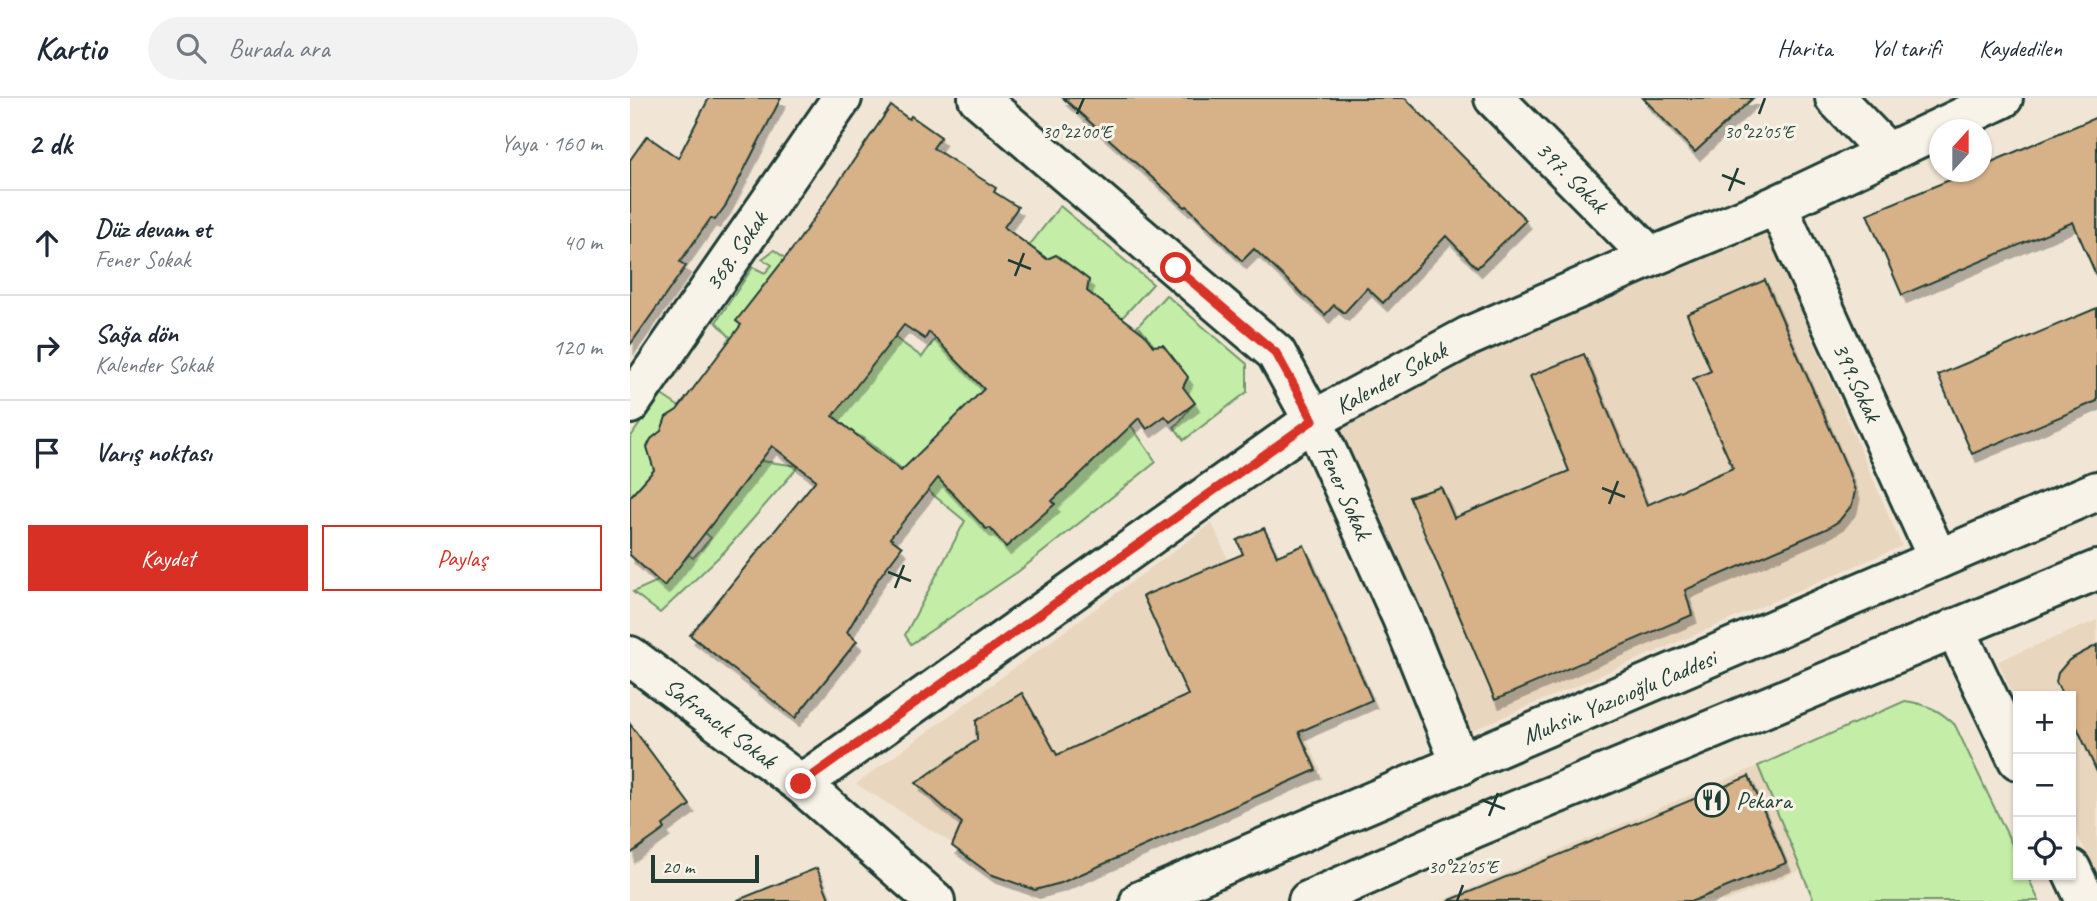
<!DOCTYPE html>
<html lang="tr">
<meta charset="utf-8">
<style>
body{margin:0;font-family:Caveat,sans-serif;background:#f2f2f3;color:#1f2937}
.controls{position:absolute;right:21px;bottom:21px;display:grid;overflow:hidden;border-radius:0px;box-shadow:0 2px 5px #0004}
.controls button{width:63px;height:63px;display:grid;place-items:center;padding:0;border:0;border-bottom:2px solid #e0e1e3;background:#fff;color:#1f2937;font:35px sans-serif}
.compass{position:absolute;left:1299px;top:21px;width:63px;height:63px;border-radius:50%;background:#fff;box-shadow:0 2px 5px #0004;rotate:21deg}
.scale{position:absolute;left:21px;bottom:18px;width:108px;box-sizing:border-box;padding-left:7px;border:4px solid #1f3d34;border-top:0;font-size:19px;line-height:24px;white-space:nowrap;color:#1f3d34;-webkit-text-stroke:5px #f7f3e8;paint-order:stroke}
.stop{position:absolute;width:21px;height:21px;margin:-16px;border:5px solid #d93025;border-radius:50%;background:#fff}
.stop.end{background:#d93025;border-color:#fff;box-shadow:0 2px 7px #0008}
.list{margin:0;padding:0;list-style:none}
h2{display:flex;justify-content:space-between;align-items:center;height:91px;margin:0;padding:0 28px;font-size:30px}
h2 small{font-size:23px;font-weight:400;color:#747a83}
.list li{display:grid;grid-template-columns:46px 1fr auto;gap:21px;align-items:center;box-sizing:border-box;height:105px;padding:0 28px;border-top:2px solid #e0e1e3}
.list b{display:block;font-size:26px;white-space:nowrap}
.list p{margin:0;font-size:23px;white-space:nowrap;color:#747a83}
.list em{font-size:23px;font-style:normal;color:#747a83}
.actions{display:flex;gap:14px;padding:21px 28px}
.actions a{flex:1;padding:16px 0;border:2px solid #d93025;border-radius:0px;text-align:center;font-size:24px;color:#d93025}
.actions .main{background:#d93025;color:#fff}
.icon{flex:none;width:38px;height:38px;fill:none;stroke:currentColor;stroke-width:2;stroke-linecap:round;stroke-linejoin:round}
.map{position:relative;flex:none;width:1467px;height:803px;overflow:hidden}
header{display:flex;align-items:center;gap:42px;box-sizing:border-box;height:98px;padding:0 35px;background:#fff;border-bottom:2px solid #e0e1e3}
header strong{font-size:33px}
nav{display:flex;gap:38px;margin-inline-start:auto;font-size:24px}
.search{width:490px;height:63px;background:#f2f2f3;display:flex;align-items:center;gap:18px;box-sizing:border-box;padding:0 24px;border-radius:38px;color:#747a83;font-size:26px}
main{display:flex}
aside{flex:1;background:#fff}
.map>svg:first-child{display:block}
.built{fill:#e9d6be}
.green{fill:#c4eda8;stroke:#72956e;stroke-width:2}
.building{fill:#d7b188;stroke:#1f3d34;stroke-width:2;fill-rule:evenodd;filter:url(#shadow)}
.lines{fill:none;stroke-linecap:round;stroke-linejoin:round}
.minor-casing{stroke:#1f3d34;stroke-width:44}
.secondary-casing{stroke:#1f3d34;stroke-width:44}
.minor{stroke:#f7f3e8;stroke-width:38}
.secondary{stroke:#f7f3e8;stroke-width:38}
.route{stroke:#d93025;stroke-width:9}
.ticks{fill:none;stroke:#1f3d34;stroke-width:2.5}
.labels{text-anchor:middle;stroke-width:6;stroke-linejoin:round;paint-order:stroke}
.street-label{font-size:24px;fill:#1f3d34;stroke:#f7f3e8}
.poi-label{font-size:24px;fill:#1f3d34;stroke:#f7f3e8;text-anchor:start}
.ticks-label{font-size:18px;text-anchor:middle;fill:#1f3d34;stroke:#f7f3e8;stroke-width:6;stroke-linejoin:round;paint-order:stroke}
</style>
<header>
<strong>Kartio</strong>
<div class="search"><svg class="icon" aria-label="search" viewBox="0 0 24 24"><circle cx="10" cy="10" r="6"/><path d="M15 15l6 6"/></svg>Burada ara</div>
<nav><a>Harita</a><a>Yol tarifi</a><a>Kaydedilen</a></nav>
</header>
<main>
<aside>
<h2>2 dk<small>Yaya · 160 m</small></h2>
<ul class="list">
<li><svg class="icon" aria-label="ahead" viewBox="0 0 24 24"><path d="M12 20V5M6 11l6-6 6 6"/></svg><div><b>Düz devam et</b><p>Fener Sokak</p></div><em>40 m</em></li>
<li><svg class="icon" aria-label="right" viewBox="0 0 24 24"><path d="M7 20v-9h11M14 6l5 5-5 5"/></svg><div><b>Sağa dön</b><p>Kalender Sokak</p></div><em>120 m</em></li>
<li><svg class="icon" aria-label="arrive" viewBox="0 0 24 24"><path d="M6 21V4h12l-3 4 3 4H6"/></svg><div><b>Varış noktası</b></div></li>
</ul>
<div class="actions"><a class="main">Kaydet</a><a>Paylaş</a></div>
</aside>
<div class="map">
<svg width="1467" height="803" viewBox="0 0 1467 803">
<defs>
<filter id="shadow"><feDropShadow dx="4.5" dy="8" stdDeviation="0" flood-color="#0004"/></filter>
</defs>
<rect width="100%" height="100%" fill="#f1e6d5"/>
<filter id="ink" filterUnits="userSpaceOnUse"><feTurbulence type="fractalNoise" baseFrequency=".0143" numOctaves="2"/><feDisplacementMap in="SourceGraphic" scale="14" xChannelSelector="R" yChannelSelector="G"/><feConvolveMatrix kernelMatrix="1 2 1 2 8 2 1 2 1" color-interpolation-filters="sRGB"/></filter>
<g filter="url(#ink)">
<g class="built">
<path d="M1135,130l137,318 -443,190 -137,-318z"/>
<path d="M582,425l109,247 -288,123 -177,-109z"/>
<path d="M1467,522v256l-26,-56v-124h-53v10l-20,-45z"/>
<path d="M1128,668l43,104 -73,31h-287z"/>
</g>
<g class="green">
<path d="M430,108l93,78 -68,74 71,104 -137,109 -108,73 -6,-9 60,-114 -101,-83 -32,-15 -105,-80 3,-6 -14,-15 37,-55 12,6 7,-8 -10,-6 12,-9 148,107 71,-98 94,32 2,-11 -42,-21 -18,-13z"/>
<path d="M536,197l81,69v28l-63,48 -10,-13c9,-7 11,-16 21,-24l-12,-16 5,-10 -25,-32 -9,1 -14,-18 -13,10z"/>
<path d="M30,296l101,67 38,5 -74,85 -65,62 -27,-21 25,-11 17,-18 4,3 10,-11 4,3 18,-20 -65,-58 -16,17v-59z"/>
<path d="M1275,603c21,3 35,9 50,24l63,132v18h9l12,26h-225l-56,-135z"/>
</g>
<g class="building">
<path d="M79,0h72l-55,107 -11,15 -4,-2 -31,44 6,4 -56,79v-185l17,-24 31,22z"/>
<path d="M433,0h342l121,122 -49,48 -31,-32 -63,67 -16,-15 -23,25 -10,-8 -9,10 -71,-66 -12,12 -55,-55 -2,1z"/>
<path d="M1013,0h110l-58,54z"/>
<path d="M261,8l18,13 2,-3 30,21 -8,11 63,40 -2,4 24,15 -14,20 43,32 9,-4 33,25 -2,11 57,43 9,12 10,-1 25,32 -5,10 12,16 -25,19 -5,-6 -18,13 -8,-11 -87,83 3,3 -49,43 -16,-19 -4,1 -48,-51 -48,60 12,9 -24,32 -31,53 10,9 -62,77 -105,-83 126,-155 -44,-34 -108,140 -34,-31v-58l24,-27 -7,-23 4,-8 10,-8 5,-14 11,-7 64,-85 -5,-4 61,-78zM274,227l21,14 4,-7 55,57 -83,82 -68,-55z"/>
<path d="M1467,19v160l-24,-55 -171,73 -35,-81 102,-42h13v-6z"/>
<path d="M1135,182l82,188 8,23 -3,14 -13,16 -13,8 -141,61 7,25 -197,85 -86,-203 32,-10 13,31 115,-47 -39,-95 54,-22 63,151 86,-37 -40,-89 18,-8 -24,-57z"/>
<path d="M1467,210v93l-125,53 -34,-79z"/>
<path d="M634,430l13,28 27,-11 68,155 -73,32 17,38 -255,113 -26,7 -45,-16 -38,-28 10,-23 -46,-40 61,-43 -1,-19 46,-28 35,62 131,-60 -45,-99 100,-42 -6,-14z"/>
<path d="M1467,547v127l-26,-58v-18h-8l-7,-14 2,-9 11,-13z"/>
<path d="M0,626l60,81 -27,20 2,4 -35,25z"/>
<path d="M1119,678l37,87 -93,38h-245z"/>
<path d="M187,770l13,33h-92v-1z"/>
</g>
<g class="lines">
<defs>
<g id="minor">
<path d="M348,0l298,255 37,67 89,198 59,147"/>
<path d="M864,0l157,159"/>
<path d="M1205,0l53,55"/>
<path d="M1147,107l161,354"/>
<path d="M0,306l212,-306"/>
<path d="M1325,530l63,132"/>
<path d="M0,558l171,128 134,117"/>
<path d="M171,686l512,-364 154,-83 184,-80 126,-52 226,-107"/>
<path d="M1441,771l15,32"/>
</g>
<g id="secondary">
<path d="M510,803l957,-410"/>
<path d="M678,803l166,-73 623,-258"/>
</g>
</defs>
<use href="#minor" class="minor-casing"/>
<use href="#secondary" class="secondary-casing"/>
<use href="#minor" class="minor"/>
<use href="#secondary" class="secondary"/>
</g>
</g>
<g class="lines" filter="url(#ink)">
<path class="route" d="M171,686l512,-364 -37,-67 -100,-85"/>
</g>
<path class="ticks" d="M447,16l7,-16M1129,16l6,-16M1092,77l23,9M1099,93l9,-23M378,162l23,9M385,178l9,-23M972,390l23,9M979,406l9,-23M258,474l23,9M265,490l9,-23M852,702l23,9M859,718l9,-23M827,803l6,-16"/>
<defs>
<symbol id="restaurant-ring" viewBox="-11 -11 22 22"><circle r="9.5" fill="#f7f3e8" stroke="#1f3d34" stroke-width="1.5"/><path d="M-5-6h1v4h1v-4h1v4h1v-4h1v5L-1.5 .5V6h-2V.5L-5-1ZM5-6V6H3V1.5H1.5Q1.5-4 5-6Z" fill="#1f3d34"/></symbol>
</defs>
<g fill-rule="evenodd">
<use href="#restaurant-ring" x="1063" y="683" width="38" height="38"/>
</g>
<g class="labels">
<g class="street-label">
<text transform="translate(942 79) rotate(45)" y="8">397. Sokak</text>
<text transform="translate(106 153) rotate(-55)" y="8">368. Sokak</text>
<text transform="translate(761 280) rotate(-29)" y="8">Kalender Sokak</text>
<text transform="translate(1227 284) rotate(65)" y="8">399.Sokak</text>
<text transform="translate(715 394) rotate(66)" y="8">Fener Sokak</text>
<text transform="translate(989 599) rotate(-23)" y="8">Muhsin Yazıcıoğlu Caddesi</text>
<text transform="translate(90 625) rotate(37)" y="8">Safrancık Sokak</text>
</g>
<g class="poi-label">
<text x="1106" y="710">Pekara</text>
</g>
</g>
<g class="ticks-label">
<text x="447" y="40">30°22'00"E</text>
<text x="1129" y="40">30°22'05"E</text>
<text x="833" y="775">30°22'05"E</text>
</g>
</svg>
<div class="controls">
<button>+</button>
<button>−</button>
<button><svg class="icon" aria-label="locate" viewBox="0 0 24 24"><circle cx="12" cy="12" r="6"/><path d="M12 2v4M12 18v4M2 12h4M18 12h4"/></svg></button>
</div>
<svg class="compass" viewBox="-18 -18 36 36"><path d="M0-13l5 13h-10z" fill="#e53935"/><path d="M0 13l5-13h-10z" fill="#747a83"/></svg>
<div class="scale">20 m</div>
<div class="stop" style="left:546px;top:170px"></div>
<div class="stop end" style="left:171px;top:686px"></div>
</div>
</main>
